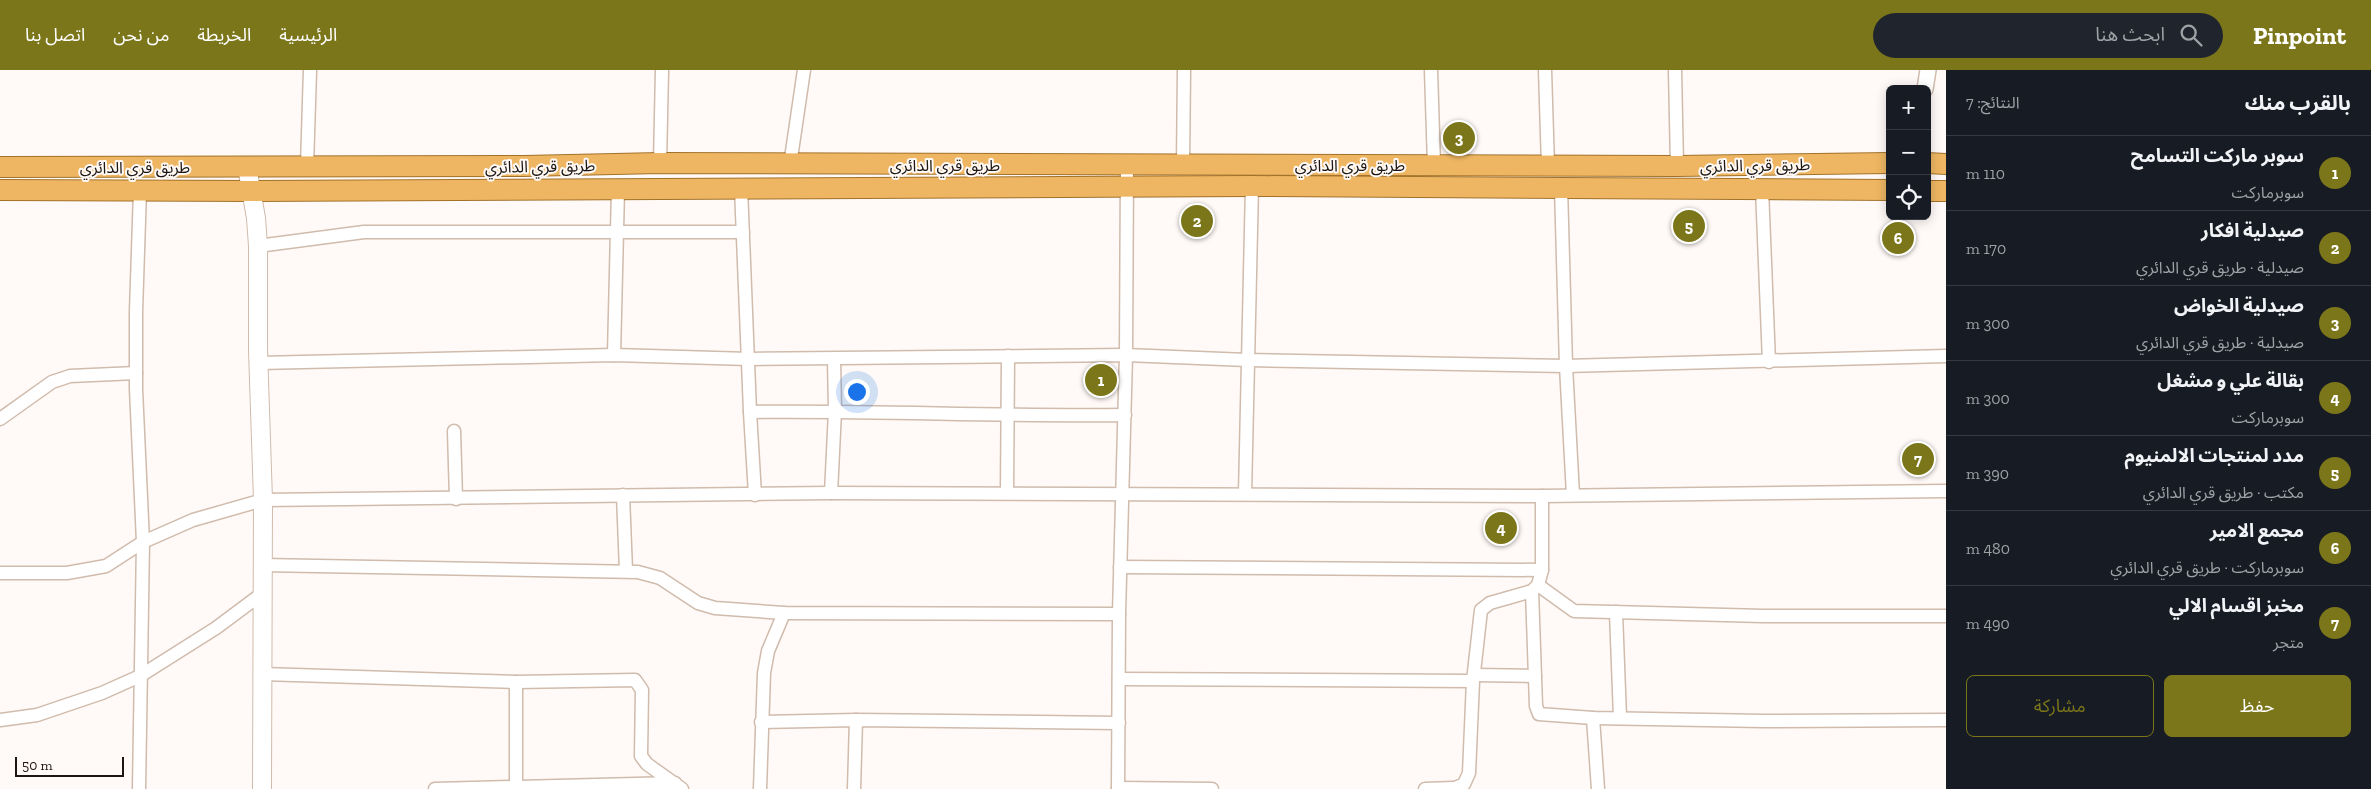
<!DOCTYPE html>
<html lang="ar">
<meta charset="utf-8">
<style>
body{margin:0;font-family:"Zilla Slab","Noto Sans Arabic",serif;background:#20242c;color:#f1f3f6;direction:rtl}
.controls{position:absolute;right:15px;top:15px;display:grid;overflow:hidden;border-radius:8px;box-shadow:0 2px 12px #0003}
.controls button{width:45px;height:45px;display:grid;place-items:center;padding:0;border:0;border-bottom:1px solid #363941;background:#171b24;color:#f1f3f6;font:25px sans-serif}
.scale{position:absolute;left:15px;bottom:12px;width:109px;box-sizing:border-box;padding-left:5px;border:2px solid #1c1510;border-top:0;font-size:14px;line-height:18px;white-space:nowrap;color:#1c1510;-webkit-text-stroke:4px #fffaf7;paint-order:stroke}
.you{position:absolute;left:856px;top:321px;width:18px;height:18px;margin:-12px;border:4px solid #fff;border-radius:50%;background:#1a73e8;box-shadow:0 0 0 8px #1a73e833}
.badge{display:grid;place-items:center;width:32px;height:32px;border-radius:50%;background:#7c761a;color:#fff;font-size:16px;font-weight:700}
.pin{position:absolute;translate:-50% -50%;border:2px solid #fff;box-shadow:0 1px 5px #0006}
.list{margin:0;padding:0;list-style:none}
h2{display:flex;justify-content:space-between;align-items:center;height:65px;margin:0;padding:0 20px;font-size:21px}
h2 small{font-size:16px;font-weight:400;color:#9ea1a6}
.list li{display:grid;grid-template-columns:32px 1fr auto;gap:15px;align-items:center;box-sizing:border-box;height:75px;padding:0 20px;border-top:1px solid #363941}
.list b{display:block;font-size:19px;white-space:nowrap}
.list p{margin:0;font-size:16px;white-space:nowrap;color:#9ea1a6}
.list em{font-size:16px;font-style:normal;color:#9ea1a6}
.actions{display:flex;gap:10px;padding:15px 20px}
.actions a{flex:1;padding:11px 0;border:1px solid #7c761a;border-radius:8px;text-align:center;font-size:18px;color:#7c761a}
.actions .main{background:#7c761a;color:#fff}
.icon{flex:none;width:28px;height:28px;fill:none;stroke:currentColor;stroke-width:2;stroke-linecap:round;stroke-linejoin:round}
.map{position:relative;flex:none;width:1946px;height:719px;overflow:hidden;direction:ltr}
header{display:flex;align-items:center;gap:30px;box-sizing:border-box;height:70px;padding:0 25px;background:#7c761a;color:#fff}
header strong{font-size:24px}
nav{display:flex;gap:28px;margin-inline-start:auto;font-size:18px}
.search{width:350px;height:45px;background:#20242c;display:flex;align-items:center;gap:12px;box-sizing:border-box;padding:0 18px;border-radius:28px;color:#9ea1a6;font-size:19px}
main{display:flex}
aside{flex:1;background:#171b24}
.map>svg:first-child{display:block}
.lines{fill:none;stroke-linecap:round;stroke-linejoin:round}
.minor-casing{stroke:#d0bbac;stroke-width:15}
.tertiary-casing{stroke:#d0bbac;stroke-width:18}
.secondary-casing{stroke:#d0bbac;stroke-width:20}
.trunk-casing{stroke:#a2722b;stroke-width:22}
.minor{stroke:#fff;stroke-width:12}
.tertiary{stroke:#fff;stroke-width:15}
.secondary{stroke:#fff;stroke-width:18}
.trunk{stroke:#eeb662;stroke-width:20}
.labels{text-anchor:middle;stroke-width:4;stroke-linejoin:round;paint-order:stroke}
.street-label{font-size:16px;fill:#1c1510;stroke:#fffaf7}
</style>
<header>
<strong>Pinpoint</strong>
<div class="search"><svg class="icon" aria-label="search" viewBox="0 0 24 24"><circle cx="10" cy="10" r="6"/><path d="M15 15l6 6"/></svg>ابحث هنا</div>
<nav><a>الرئيسية</a><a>الخريطة</a><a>من نحن</a><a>اتصل بنا</a></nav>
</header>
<main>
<aside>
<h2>بالقرب منك<small>النتائج: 7</small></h2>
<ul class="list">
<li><span class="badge">1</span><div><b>سوبر ماركت التسامح</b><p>سوبرماركت</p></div><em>110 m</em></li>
<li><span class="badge">2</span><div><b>صيدلية افكار</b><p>صيدلية · طريق قري الدائري</p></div><em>170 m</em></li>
<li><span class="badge">3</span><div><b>صيدلية الخواض</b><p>صيدلية · طريق قري الدائري</p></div><em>300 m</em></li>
<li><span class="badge">4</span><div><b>بقالة علي و مشغل</b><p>سوبرماركت</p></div><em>300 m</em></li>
<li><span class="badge">5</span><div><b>مدد لمنتجات الالمنيوم</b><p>مكتب · طريق قري الدائري</p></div><em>390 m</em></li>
<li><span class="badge">6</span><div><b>مجمع الامير</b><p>سوبرماركت · طريق قري الدائري</p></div><em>480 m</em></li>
<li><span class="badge">7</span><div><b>مخبز اقسام الالي</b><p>متجر</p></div><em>490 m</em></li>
</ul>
<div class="actions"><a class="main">حفظ</a><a>مشاركة</a></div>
</aside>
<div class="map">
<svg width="1946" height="719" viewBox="0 0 1946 719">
<rect width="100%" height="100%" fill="#fffaf7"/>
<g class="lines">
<defs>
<g id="minor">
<path d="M1431,0l3,95"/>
<path d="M1545,0l3,96"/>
<path d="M1675,0l2,96"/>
<path d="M660,93l2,-93"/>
<path d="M790,95l14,-95"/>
<path d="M1183,95l1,-95"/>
<path d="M307,96l3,-96"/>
<path d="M1561,117l5,179 7,129"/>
<path d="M741,118l9,224 5,83"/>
<path d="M1762,119l7,173"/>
<path d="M258,176l106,-14h379"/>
<path d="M614,285l4,-166"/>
<path d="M259,293l355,-8 135,4 377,-4 121,5 319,6 380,-10"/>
<path d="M750,342c125,-2 250,5 375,3"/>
<path d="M0,349l52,-37 18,-6 66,-3"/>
<path d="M454,361l2,68"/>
<path d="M831,423l4,-82 -1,-52"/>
<path d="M1007,423l1,-137"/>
<path d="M1245,424l7,-308"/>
<path d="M623,425l3,76"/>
<path d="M262,495l376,7 22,6 38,25 17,5 69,5 335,1"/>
<path d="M1120,497l422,3"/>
<path d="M0,503h67l39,-7 37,-24 50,-22 70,-20 568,-7 711,3 404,-5"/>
<path d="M1538,515l36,26 189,5h183"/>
<path d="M1532,521l4,115 3,8 54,4 171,3 182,-1"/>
<path d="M1616,542l4,106"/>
<path d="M262,604l254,8 119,-2 7,10 -1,66 6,8 35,25"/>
<path d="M1474,605l61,1"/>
<path d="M1119,609l354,2"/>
<path d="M516,612v104"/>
<path d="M1593,648l5,71"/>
<path d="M0,650l37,-5 65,-22 38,-17 76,-48 47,-35"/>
<path d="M761,652l95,-2 263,3"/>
<path d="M1118,718l94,1"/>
<path d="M139,719l4,-247 -7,-153v-77l4,-122"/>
<path d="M435,719l240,-6"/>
<path d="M760,719l4,-116 4,-22 16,-38"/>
<path d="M854,719l2,-69"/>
<path d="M1118,719l1,-175 7,-259 1,-190"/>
<path d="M1425,719l28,-1"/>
<path d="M1453,719l11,-5 5,-11 4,-92 8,-71 9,-7 42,-12 6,-6 4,-15v-74"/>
</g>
<path id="tertiary" d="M1925,19l3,-19"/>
<path id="secondary" d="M247,97l9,51 2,28v104l5,150 -1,289"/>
<g id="trunk">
<path d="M1927,93l19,1"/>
<path d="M0,97l524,-1 136,-3 1017,3 213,-3"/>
<path d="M0,120l252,1 1000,-5 638,4"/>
<path d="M1927,121h19"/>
</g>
</defs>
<use href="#minor" class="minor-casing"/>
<use href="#tertiary" class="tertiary-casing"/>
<use href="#secondary" class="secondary-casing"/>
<use href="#trunk" class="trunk-casing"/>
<use href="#minor" class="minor"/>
<use href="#tertiary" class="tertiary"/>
<use href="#secondary" class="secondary"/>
<use href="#trunk" class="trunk"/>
</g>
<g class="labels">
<g class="street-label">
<text x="945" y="101">طريق قري الدائري</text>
<text x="1350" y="101">طريق قري الدائري</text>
<text transform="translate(1755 95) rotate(-1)" y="6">طريق قري الدائري</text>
<text transform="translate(540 96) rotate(-1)" y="6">طريق قري الدائري</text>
<text x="135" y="103">طريق قري الدائري</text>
</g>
</g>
</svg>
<div class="controls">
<button>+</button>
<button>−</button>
<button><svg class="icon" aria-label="locate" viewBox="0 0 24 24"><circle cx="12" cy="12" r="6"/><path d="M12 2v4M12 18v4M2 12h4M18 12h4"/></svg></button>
</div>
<div class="scale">50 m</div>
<div class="you"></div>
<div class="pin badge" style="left:1101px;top:310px">1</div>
<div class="pin badge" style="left:1197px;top:151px">2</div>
<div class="pin badge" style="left:1459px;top:68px">3</div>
<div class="pin badge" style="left:1501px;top:458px">4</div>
<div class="pin badge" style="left:1689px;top:156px">5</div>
<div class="pin badge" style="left:1898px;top:168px">6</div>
<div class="pin badge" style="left:1918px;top:389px">7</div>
</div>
</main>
